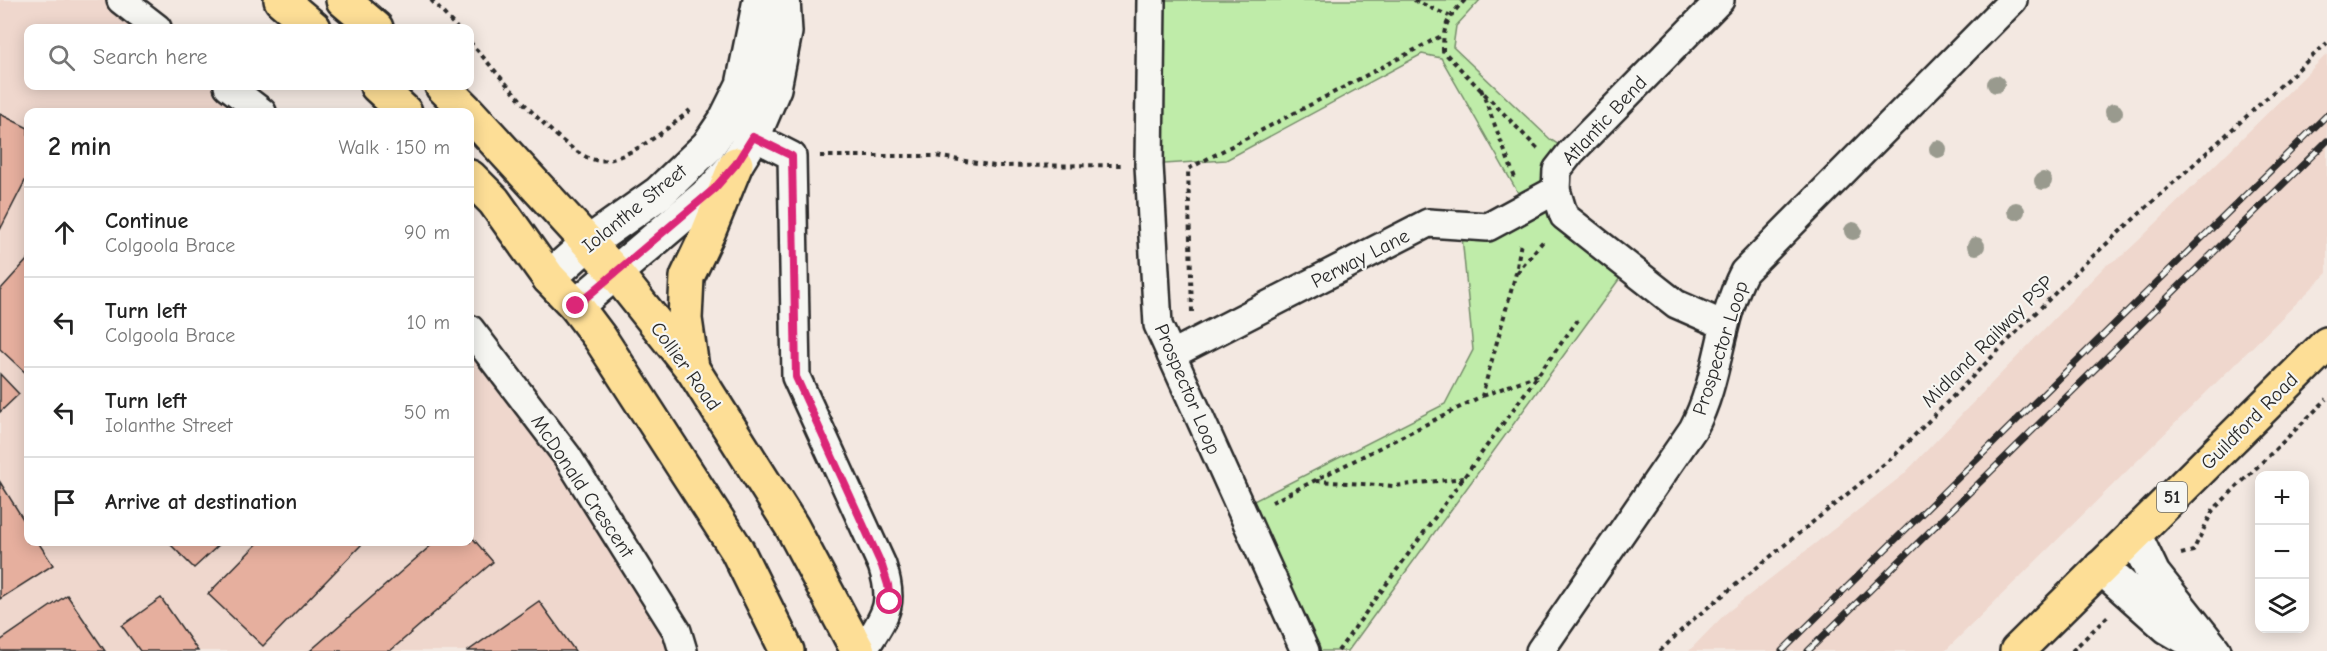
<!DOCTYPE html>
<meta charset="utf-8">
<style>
body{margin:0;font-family:"Comic Neue",sans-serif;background:#f6f6f6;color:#222}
.controls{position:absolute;right:18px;bottom:18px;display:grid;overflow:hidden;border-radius:12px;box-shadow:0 3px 15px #0003}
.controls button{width:54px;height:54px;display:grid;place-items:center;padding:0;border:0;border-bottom:2px solid #e0e0e0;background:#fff;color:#222;font:30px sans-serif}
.stop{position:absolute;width:18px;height:18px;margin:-14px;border:4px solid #db2777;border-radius:50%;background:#fff}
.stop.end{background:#db2777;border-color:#fff;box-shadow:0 2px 6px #0008}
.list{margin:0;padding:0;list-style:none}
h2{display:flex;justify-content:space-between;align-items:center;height:78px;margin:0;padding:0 24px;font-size:26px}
h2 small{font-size:20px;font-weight:400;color:#767676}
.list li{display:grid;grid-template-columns:39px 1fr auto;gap:18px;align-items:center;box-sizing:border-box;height:90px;padding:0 24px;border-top:2px solid #e0e0e0}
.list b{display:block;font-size:22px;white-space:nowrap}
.list p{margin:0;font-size:20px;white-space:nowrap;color:#767676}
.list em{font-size:20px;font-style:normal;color:#767676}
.icon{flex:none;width:33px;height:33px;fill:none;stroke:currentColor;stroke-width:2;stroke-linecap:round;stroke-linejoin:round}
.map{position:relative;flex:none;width:2327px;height:651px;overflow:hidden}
.search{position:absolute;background:#fff;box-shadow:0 3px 15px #0003;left:24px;top:24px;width:450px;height:66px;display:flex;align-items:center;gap:15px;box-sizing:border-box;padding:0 21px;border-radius:12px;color:#767676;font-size:22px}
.panel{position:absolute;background:#fff;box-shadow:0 3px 15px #0003;left:24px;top:108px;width:450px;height:438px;border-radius:12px}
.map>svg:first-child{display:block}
.built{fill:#efd7cd}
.green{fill:#bfeca9;stroke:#758c6a;stroke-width:1.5}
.building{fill:#e6af9e;stroke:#2b2b2b;stroke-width:1.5}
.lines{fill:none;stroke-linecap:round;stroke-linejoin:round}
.street-casing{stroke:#2b2b2b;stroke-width:32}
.secondary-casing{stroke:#2b2b2b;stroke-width:38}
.primary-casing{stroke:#2b2b2b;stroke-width:38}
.highway-casing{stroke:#2b2b2b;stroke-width:38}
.path{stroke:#2b2b2b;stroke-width:4;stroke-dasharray:4.5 4.5;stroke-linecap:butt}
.street{stroke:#f6f6f2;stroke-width:27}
.secondary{stroke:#f6f6f2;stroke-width:33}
.primary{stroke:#fdde96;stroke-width:33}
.highway{stroke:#fdde96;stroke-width:33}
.rail-casing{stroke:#2b2b2b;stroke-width:7}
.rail{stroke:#f6f6f2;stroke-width:4.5;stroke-dasharray:14;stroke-linecap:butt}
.tree{fill:#999a8e}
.route{stroke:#db2777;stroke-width:8}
.labels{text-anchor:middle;stroke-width:4.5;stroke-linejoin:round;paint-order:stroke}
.shield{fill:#f6f6f2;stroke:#686867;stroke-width:1.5}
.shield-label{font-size:18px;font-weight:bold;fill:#2b2b2b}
.street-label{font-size:20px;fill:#2b2b2b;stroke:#f6f6f2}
</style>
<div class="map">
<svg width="2327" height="651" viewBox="0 0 2327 651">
<rect width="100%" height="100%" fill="#f3e8e1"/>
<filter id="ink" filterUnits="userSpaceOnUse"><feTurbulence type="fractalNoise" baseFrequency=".0167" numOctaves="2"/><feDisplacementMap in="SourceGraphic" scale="12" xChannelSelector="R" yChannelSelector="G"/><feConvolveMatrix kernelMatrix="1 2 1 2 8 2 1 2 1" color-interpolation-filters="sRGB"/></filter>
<g filter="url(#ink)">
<g class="built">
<path d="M0,0h124l34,28h-130v58h197l32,26h-229v430h442v-220l220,329h-690z"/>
<path d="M2327,54v219l-382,378h-256l36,-37 178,-139 202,-209 18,-11 15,-14z"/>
</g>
<path class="green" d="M1151,0h329l-24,26 -3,21 98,93 20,12 -15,38 72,77 -280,384h-43l-65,-143 205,-104 28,-54 -12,-124 65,-19 -85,-149 -19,-4 -196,106 -77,5z"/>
<g class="building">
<path d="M0,114l28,14v47l-28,55z"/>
<path d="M28,259v116l-28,-26v-59z"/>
<path d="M0,374l19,20 -19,18z"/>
<path d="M0,482l28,45v15h10l15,23 -53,34z"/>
<path d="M470,535l23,27 -103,89h-80l125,-109h35z"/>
<path d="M168,542h54l-28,26z"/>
<path d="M259,542h105l-101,104 -55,-52z"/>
<path d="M67,595l38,56h-105v-10z"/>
<path d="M161,598l37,53h-58l-18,-25z"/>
<path d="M539,601l36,50h-107z"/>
</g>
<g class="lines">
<defs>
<g id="street">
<path d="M121,0l36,28"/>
<path d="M1151,0l-2,165 9,160 147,326"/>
<path d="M1720,0l-149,152 -14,18 -1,20 8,26 112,88 48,21"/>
<path d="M228,86l34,26"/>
<path d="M737,128l55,28 4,221 86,188c14,42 2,51 -19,86"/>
<path d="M470,329l97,127 110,175 6,20"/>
<path d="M1171,355l257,-132 60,4 68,-37"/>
<path d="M1540,651l153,-222c27,-50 25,-107 51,-157l269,-272"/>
</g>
<g id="secondary">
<path d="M549,278l38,-34 72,-51 49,-47 17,-25 18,-36 17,-85"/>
<path d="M576,306l138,-117 22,-25 17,-27 21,-49 11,-56 -2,-32"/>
<path d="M2134,534l19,40 61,77"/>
<path d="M2101,567l67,60 33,19"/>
</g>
<g id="primary">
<path d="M281,0l33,28"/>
<path d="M343,0l33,28"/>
<path d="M377,86l28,26"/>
<path d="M442,86l26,26"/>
<path d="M470,114l145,158 78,98 99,157 66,124"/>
<path d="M470,177l24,24 55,77 27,28 24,32 137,212 50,101"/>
<path d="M692,368l-7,-49 2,-42 21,-44 28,-69"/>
</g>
<path id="highway" d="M2017,651l310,-307"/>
</defs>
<use href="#street" class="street-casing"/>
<use href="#secondary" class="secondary-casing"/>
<use href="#primary" class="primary-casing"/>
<use href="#highway" class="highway-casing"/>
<g class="path">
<path d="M431,0l26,28"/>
<path d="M1414,0l35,16"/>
<path d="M1465,0c-18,18 -22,26 -22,51l95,98"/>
<path d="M470,42c25,28 91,111 125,118 26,6 76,-33 95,-50"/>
<path d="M1481,89l34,89"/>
<path d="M820,156h116l58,10 127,-1"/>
<path d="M1517,273l27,-33"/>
<path d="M1192,312l-4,-143 255,-134"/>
<path d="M1483,396l54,-21"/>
<path d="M1316,481l78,5 70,-8"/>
<path d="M1272,502l210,-106 34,-123 5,-31"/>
<path d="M2181,554l12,-3 20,-41 114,-111"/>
<path d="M1338,651l240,-331"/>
<path d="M1660,651l30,-29 204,-166 187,-189 246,-224"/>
<path d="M2072,651l37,-36"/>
</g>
<use href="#street" class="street"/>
<use href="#secondary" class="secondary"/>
<use href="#primary" class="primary"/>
<use href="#highway" class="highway"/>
<defs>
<g id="rail">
<path d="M1782,651l545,-536"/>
<path d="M1808,651l519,-510"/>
</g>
</defs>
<use href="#rail" class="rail-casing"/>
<use href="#rail" class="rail"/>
</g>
<g class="tree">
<circle cx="1996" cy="84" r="9"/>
<circle cx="2114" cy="112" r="9"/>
<circle cx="1938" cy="149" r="9"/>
<circle cx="2043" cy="181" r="9"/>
<circle cx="2016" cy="211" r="9"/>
<circle cx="1853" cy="231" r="9"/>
<circle cx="1976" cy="246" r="9"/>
</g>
</g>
<g class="lines" filter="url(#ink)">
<path class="route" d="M576,306l138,-117 22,-25 17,-27 39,19 4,221 86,189 6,19 2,17"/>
</g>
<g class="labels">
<rect class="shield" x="2157" y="482" width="30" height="30" rx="4.5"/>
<g class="shield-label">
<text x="2172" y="503">51</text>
</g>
<g class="street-label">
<text transform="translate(1604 120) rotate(-47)" y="7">Atlantic Bend</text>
<text transform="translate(634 208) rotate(-39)" y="7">Iolanthe Street</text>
<text transform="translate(1360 258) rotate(-27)" y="7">Perway Lane</text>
<text transform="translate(1987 341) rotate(-45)" y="7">Midland Railway PSP</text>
<text transform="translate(1720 348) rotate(-72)" y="7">Prospector Loop</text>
<text transform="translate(686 366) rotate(54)" y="7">Collier Road</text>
<text transform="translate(1188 389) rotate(67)" y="7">Prospector Loop</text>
<text transform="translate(2249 421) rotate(-45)" y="7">Guildford Road</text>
<text transform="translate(583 486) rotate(56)" y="7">McDonald Crescent</text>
</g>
</g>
</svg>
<div class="controls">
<button>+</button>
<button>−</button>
<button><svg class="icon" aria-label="layers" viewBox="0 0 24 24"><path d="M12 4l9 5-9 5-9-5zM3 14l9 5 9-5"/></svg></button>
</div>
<div class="stop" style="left:890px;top:602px"></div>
<div class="stop end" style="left:576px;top:306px"></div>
<div class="search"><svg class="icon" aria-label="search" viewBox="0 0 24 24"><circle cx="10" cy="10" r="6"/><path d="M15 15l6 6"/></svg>Search here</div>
<section class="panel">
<h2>2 min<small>Walk · 150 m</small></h2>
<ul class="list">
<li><svg class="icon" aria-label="ahead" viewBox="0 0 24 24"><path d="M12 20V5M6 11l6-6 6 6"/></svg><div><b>Continue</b><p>Colgoola Brace</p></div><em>90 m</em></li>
<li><svg class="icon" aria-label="left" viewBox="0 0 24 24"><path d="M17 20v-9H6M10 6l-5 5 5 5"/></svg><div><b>Turn left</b><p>Colgoola Brace</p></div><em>10 m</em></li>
<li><svg class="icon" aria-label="left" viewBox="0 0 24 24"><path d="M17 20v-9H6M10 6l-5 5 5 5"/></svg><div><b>Turn left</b><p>Iolanthe Street</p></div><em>50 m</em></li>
<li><svg class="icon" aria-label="arrive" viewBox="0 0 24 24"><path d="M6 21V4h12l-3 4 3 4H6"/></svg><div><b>Arrive at destination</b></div></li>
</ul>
</section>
</div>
